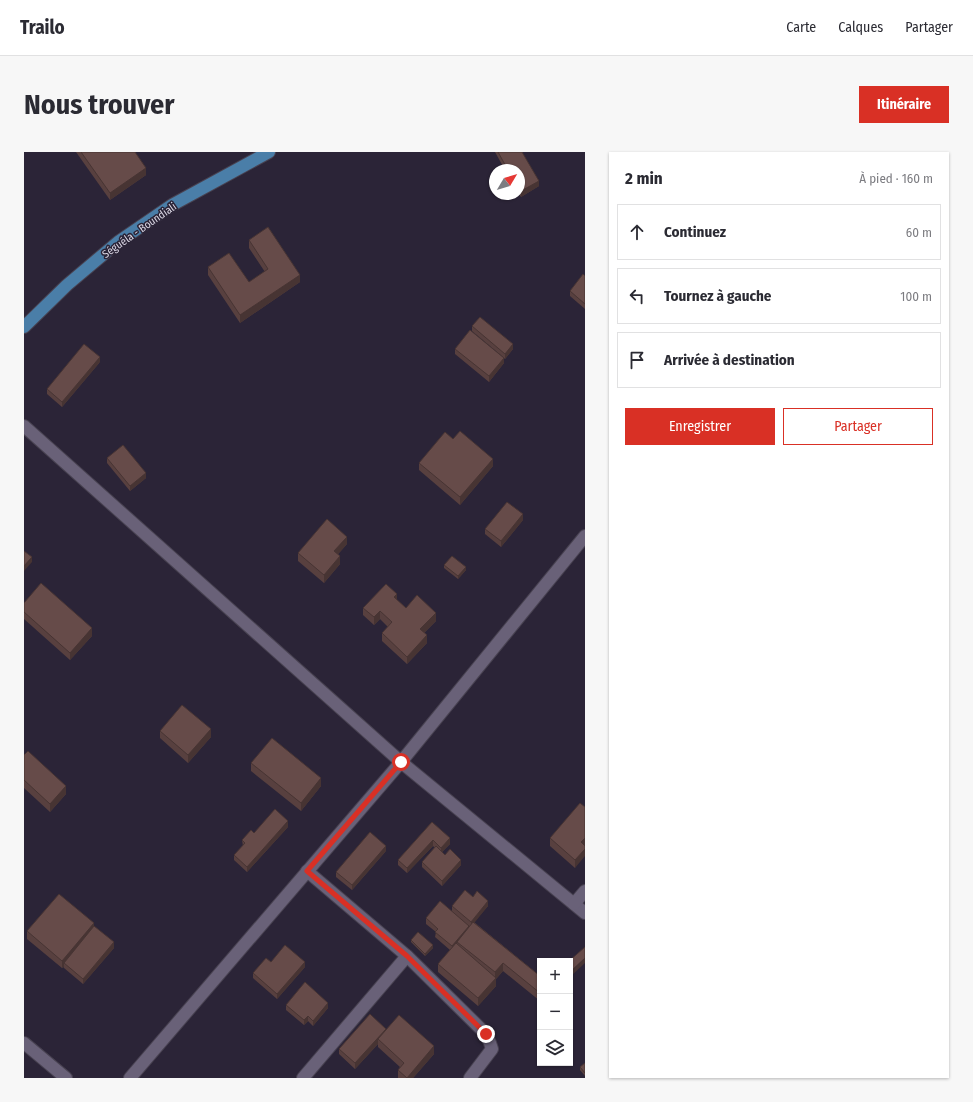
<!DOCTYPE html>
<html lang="fr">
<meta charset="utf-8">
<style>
body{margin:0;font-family:"Fira Sans Condensed",sans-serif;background:#f7f7f7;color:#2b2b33}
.controls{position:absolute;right:12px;bottom:12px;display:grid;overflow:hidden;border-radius:0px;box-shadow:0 1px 3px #0004}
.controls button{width:36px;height:36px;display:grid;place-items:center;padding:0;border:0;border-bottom:1px solid #e1e1e2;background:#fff;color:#2b2b33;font:20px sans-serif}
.compass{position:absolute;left:465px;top:12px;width:36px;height:36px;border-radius:50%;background:#fff;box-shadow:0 1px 3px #0004;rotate:52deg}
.stop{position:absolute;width:12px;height:12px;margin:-9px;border:3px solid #d93025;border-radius:50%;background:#fff}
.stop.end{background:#d93025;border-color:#fff;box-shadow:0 1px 4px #0008}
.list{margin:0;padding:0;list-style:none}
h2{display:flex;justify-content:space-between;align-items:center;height:52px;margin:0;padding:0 16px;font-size:17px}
h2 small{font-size:13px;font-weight:400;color:#7c7c81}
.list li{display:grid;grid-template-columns:26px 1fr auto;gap:12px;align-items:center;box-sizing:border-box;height:56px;margin:0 8px 8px;padding:0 8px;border:1px solid #e1e1e2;border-radius:0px}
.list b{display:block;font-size:15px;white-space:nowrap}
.list em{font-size:13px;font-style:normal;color:#7c7c81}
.actions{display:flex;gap:8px;padding:12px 16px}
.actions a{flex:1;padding:9px 0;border:1px solid #d93025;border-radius:0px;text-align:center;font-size:14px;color:#d93025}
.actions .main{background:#d93025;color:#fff}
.icon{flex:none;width:22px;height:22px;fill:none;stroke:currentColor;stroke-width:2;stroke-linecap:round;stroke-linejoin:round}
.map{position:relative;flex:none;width:561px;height:926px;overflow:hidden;border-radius:0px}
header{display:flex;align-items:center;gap:24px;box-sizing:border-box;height:56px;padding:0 20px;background:#fff;border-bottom:1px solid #e1e1e2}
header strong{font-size:19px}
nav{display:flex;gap:22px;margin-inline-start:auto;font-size:14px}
.intro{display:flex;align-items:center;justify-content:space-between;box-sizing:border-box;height:96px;padding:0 24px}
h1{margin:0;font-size:28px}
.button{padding:10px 18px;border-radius:0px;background:#d93025;color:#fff;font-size:14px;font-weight:700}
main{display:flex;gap:24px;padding:0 24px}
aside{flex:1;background:#fff;border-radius:0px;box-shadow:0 1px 3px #0004}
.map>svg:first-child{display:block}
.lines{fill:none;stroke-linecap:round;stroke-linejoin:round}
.street-casing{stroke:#484251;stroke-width:14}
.primary-casing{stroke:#484251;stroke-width:14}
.street{stroke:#696178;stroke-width:12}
.primary{stroke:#4a7ea8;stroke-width:12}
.wall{fill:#58403f}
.shaded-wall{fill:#473433}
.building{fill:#664b49;stroke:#473433}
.route{stroke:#d93025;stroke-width:5}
.labels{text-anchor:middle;stroke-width:3;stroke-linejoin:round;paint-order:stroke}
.street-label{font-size:11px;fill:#dbd7e4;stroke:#2b2437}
</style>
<header>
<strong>Trailo</strong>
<nav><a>Carte</a><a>Calques</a><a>Partager</a></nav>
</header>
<div class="intro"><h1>Nous trouver</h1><a class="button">Itinéraire</a></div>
<main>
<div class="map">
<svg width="561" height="926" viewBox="0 0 561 926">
<rect width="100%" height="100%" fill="#2b2437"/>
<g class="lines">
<defs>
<g id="street">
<path d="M0,274l377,336 184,151"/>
<path d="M283,719l100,85 79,78 4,9 2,6 -22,29"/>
<path d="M550,752l11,-13"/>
<path d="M0,891l42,35"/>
<path d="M106,926l271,-316 184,-226"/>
<path d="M279,926l104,-122"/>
</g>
<path id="primary" d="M0,175l43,-42 51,-43 54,-37 97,-53"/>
</defs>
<use href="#street" class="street-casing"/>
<use href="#primary" class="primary-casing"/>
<use href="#street" class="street"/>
<use href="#primary" class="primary"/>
</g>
<g class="wall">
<path d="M52,0h59l11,23 -36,25z"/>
<path d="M471,0h27l17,34 -18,11 -2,-3v-24h-14z"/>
<path d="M225,88l51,42 -60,41 -32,-48v-8l41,15 16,-10 -16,-24z"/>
<path d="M561,124v33l-15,-13v-5z"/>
<path d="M448,174l41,23 -8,10 -1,-1v5l-15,19 -34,-28v-5l48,8 -31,-26z"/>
<path d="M76,210l-38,45 -15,-13v-5z"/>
<path d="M429,287l40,27 -33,39 -41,-35v-7z"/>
<path d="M83,306l39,20 -16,13 -23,-28z"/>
<path d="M499,368l-22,27 -16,-13v-5z"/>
<path d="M323,392l-9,10 2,10 -16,19 -26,-22v-8z"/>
<path d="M420,413l22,5 -8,9 -14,-11z"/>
<path d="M373,448l9,8 30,13 -12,12 3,10 -20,21 -25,-23v-8l6,-6 -8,-8 -6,6 -11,-10v-7z"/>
<path d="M0,451l68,33 -22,24 -46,-41z"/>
<path d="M136,579l51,6 -23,26 -28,-25z"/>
<path d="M0,603l42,39 -16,18 -26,-24z"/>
<path d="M227,611l70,23 -20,25 -50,-40z"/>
<path d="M408,670l18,22 -8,8 3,3 16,10 -19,21 -20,-19v-5l13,-14 -2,-2 -26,27 -9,-8v-5z"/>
<path d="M264,675l-41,45 -13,-12v-5l9,-9 -1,-6 12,-7z"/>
<path d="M526,686l35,7 -10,23 -25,-22z"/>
<path d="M362,699l-34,39 -16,-13v-5z"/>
<path d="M449,745l15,9 -14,16 66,54v25l-37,-30 -7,8v7l-18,20 -40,-34v-8l12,-14 -15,-13 1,-5 -10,-8v-6l26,-7v-5z"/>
<path d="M70,775l20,21 -31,36 -19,-16v-1l-2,1 -35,-29v-8z"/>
<path d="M387,788l22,8 -8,8 -14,-14z"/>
<path d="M281,815l-28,32 -24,-21v-5z"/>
<path d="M262,853l42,3 -15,18 -5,-5 -4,4 -18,-15z"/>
<path d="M362,878l48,24 -21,24h-15v-8l2,-3 -22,-20v-3l-23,25 -16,-15v-5z"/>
<path d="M561,911v13l-5,-6v-3z"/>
</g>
<g class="shaded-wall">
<path d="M122,16v7l-36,25v-7z"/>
<path d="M515,29v5l-18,11v-6z"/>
<path d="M276,123v7l-60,41v-8z"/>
<path d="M489,192v5l-8,10v-5z"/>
<path d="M76,205v5l-38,45v-5z"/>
<path d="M480,206v5l-15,19v-6z"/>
<path d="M469,307v7l-33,39v-8z"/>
<path d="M122,321v5l-16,13v-5z"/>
<path d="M499,362v6l-22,27v-6z"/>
<path d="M323,385v7l-13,15v-8z"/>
<path d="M316,404v8l-16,19v-8z"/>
<path d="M8,405v5l-8,9v-5z"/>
<path d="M442,415v3l-8,9v-3z"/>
<path d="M373,442v8l-3,-5z"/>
<path d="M356,459v8l-6,6v-8z"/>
<path d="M412,461v8l-16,16v-8z"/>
<path d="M68,476v8l-22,24v-7z"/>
<path d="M403,483v8l-20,21v-7z"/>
<path d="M187,577v8l-23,26v-8z"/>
<path d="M297,626v8l-20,25v-8z"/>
<path d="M42,634v8l-16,18v-8z"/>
<path d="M264,669v6l-41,45v-5z"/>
<path d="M426,686v6l-9,9v-5z"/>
<path d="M561,686v7l-4,5v-8z"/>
<path d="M409,688v6l-26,27v-5z"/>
<path d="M362,694v5l-34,39v-5z"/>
<path d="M561,697v7l-10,12v-8z"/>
<path d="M437,708v5l-19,21v-5z"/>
<path d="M464,749v5l-17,21v-5z"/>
<path d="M70,771v8l-30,32v4l-2,1v-7z"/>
<path d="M445,774v5l-12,11v3l-5,6v-5z"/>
<path d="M90,790v6l-31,36v-5z"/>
<path d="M409,793v3l-8,8v-2z"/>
<path d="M561,806v5l-15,14v-5z"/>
<path d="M281,810v5l-28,32v-5z"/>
<path d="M479,811v8l-7,8v7l-18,20v-8l17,-19v-7z"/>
<path d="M304,851v5l-15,18v-5z"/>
<path d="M284,864v5l-4,4v-5z"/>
<path d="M362,877v5l-8,5v5l-23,25v-6z"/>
<path d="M410,894v8l-21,24h-6z"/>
</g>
<g class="building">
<path d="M57,0h54l11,16 -36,25z"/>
<path d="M474,0h24l17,29 -18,10 -2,-3v-18h-11z"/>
<path d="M244,75l32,48 -60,40 -32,-48 21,-14 20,29 19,-13 -19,-29z"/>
<path d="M559,122l2,2v28l-15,-13z"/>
<path d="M456,165l33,27 -8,10 -33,-28z"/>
<path d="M446,178l34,28 -15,18 -34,-27z"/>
<path d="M60,192l16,13 -38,45 -15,-13z"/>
<path d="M436,279l33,28 -33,38 -41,-34 26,-31 8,7z"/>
<path d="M99,293l23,28 -16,13 -23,-28z"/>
<path d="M483,350l16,12 -22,27 -16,-12z"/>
<path d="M303,367l20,18 -13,14 6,5 -16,19 -26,-22z"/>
<path d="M0,399l8,6 -8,9z"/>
<path d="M428,404l14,11 -8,9 -14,-11z"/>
<path d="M17,431l51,45 -22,25 -46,-41v-9z"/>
<path d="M362,432l11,10 -3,3 12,11 11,-13 19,18 -16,16 7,6 -20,22 -25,-24 10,-11 -12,-11 -6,6 -11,-9z"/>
<path d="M158,553l29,24 -23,26 -28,-24z"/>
<path d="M248,586l49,40 -20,25 -50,-40z"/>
<path d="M4,599l38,35 -16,18 -26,-24v-25z"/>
<path d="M556,651l5,4v31l-4,4 4,4v3l-10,11 -25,-22z"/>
<path d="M251,657l13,12 -41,46 -13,-12 11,-12 -3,-3 9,-10 3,3z"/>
<path d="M408,670l18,16 -9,10 -8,-8 -26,28 -9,-8z"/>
<path d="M346,680l16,14 -34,39 -16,-13z"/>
<path d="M412,694l9,9 5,-6 11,11 -19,21 -20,-19z"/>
<path d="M441,738l8,7 4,-6 11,10 -17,21 -19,-16z"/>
<path d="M35,742l35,29 -32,38 -35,-30z"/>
<path d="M416,749l29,25 -17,20 -17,-14 3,-3 -12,-11z"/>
<path d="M449,770l67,54v17l-37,-30 -8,9 -38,-30z"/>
<path d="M70,774l20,16 -31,37 -19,-16z"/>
<path d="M394,780l15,13 -8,9 -14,-14z"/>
<path d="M432,791l40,35 -18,20 -40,-34z"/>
<path d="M261,793l20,17 -28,32 -24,-21 13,-15 5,4z"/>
<path d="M561,795v11l-15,14v-11h-1z"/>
<path d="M281,830l23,21 -15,18 -5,-5 -4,4 -18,-15z"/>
<path d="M346,862l16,15 -31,34 -16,-14z"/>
<path d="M375,863l35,31 -27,32 -9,-8 6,-7 -26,-24z"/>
<path d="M561,911v10l-5,-6z"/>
</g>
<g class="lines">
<path class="route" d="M377,610l-94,109 100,85 79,78"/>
</g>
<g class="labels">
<g class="street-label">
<text transform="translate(115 78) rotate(-35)" y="4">Séguéla - Boundiali</text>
</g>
</g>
</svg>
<div class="controls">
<button>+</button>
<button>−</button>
<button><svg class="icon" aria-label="layers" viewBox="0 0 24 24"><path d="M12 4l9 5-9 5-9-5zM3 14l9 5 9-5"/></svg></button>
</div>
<svg class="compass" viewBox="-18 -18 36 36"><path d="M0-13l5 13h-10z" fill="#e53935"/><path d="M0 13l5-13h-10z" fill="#7c7c81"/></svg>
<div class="stop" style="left:377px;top:610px"></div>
<div class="stop end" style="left:462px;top:882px"></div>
</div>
<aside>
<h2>2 min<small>À pied · 160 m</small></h2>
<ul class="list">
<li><svg class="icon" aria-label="ahead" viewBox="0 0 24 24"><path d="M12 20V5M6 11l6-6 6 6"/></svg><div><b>Continuez</b></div><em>60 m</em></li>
<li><svg class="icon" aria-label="left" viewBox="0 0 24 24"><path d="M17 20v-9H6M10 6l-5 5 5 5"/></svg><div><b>Tournez à gauche</b></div><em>100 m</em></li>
<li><svg class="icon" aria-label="arrive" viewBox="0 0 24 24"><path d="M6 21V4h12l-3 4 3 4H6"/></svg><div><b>Arrivée à destination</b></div></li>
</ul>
<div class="actions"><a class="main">Enregistrer</a><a>Partager</a></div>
</aside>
</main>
